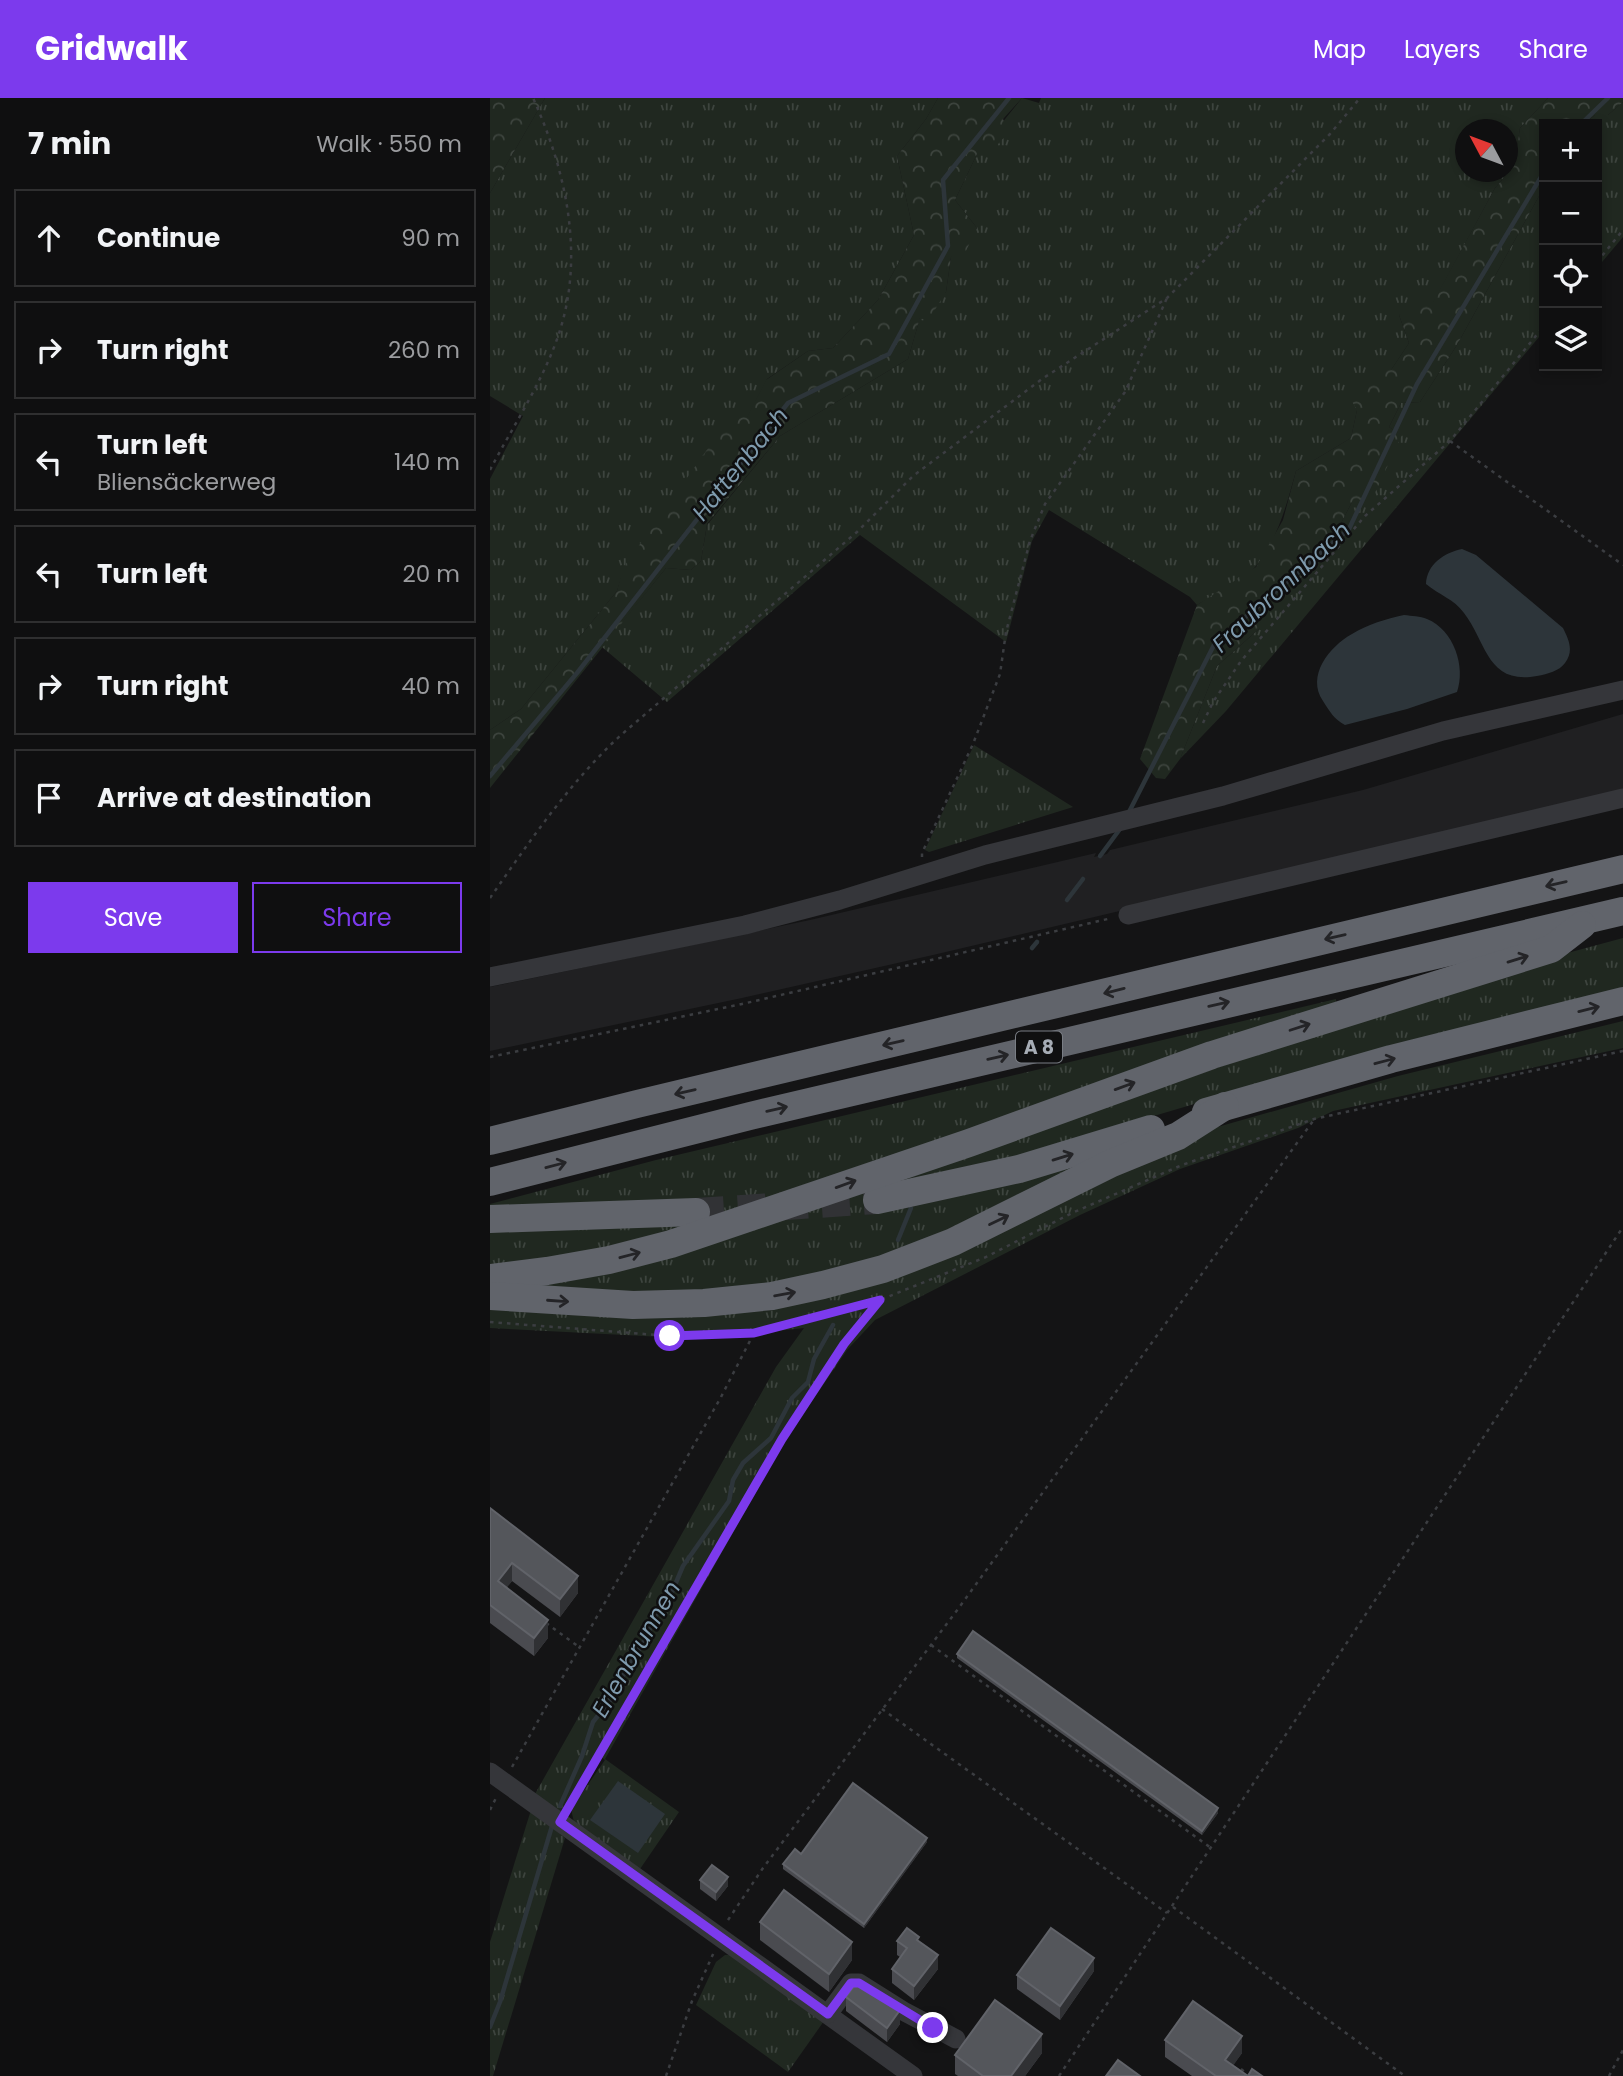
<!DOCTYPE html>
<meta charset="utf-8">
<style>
body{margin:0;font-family:Poppins,sans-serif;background:#181819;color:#f1f3f6}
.controls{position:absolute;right:21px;top:21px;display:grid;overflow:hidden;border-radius:0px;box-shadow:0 4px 10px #0003}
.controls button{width:63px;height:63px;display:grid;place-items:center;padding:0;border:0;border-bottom:2px solid #2f2f30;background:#0f0f10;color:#f1f3f6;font:35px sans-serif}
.compass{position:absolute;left:965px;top:21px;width:63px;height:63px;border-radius:50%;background:#0f0f10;box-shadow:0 4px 10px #0003;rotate:311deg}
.stop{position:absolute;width:21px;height:21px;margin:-16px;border:5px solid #7c3aed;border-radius:50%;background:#fff}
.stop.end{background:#7c3aed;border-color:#fff;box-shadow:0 2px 7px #0008}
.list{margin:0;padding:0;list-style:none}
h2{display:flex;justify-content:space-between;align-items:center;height:91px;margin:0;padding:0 28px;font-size:30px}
h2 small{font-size:23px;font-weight:400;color:#9b9c9f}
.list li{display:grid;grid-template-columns:46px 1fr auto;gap:21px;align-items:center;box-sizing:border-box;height:98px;margin:0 14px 14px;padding:0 14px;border:2px solid #2f2f30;border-radius:0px}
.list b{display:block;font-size:26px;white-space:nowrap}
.list p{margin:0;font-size:23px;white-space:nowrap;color:#9b9c9f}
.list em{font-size:23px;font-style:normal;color:#9b9c9f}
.actions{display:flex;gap:14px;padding:21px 28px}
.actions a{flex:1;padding:16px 0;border:2px solid #7c3aed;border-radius:0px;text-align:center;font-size:24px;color:#7c3aed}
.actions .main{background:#7c3aed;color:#fff}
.icon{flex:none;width:38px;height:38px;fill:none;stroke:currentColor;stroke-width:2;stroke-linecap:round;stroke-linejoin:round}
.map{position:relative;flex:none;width:1133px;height:1978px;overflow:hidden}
header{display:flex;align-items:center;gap:42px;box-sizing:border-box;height:98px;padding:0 35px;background:#7c3aed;color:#fff}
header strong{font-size:33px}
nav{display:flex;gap:38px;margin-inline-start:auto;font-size:24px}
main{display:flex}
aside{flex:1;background:#0f0f10}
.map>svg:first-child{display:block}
.built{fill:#202022}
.grass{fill:url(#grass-tufts);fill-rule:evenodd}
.forest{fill:url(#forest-crowns)}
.water{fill:#2d353a}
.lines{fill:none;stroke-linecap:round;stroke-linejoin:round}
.stream{stroke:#2d353a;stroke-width:4.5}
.highway-tunnel{stroke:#313235;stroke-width:28;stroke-dasharray:28 14;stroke-linecap:butt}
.path{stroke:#3b3d41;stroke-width:2.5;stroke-dasharray:3.5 5;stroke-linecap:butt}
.minor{stroke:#35363a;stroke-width:19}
.highway{stroke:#61646b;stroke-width:28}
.wall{fill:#4a4b50}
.shaded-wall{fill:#303134}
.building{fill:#54565b;stroke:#616369;stroke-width:2}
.oneway{stroke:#242427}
.route{stroke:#7c3aed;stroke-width:9}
.labels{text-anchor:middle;stroke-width:5;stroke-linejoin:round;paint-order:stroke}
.shield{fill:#0f0f10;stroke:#797d84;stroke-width:2}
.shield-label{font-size:19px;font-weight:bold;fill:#a6acb5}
.water-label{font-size:23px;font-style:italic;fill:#7f9bae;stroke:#0f0f10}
</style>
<header>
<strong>Gridwalk</strong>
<nav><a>Map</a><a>Layers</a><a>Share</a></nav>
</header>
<main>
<aside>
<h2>7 min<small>Walk · 550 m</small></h2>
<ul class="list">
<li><svg class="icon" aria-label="ahead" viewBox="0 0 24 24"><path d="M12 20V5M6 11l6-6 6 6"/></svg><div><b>Continue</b></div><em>90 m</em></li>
<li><svg class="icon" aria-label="right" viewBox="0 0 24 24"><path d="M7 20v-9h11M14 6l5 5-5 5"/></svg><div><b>Turn right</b></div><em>260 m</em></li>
<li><svg class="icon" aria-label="left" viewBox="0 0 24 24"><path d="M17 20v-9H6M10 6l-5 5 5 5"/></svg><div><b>Turn left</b><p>Bliensäckerweg</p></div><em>140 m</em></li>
<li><svg class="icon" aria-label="left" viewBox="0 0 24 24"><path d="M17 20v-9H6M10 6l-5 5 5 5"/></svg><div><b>Turn left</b></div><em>20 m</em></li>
<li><svg class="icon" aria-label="right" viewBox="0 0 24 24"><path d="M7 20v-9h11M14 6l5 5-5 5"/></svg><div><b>Turn right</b></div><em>40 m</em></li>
<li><svg class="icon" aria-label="arrive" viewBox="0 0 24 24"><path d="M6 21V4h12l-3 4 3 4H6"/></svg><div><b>Arrive at destination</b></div></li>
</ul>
<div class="actions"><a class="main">Save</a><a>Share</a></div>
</aside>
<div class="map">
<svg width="1133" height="1978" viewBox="0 0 1133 1978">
<defs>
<pattern id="grass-tufts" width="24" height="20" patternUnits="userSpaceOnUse" patternTransform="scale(1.75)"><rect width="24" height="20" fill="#202820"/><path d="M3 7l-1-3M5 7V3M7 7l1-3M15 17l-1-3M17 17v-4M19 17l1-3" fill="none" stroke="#3d443e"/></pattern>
<pattern id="forest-crowns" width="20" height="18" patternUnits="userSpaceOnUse" patternTransform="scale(1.75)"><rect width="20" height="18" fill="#202820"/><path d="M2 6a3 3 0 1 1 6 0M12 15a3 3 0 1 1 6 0" fill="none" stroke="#3d443e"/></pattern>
</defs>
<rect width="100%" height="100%" fill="#141415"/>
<path class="built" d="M1133,616v78l-690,163 -191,43 -252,53v-64l320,-67 286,-67 -2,4 13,-3 3,-4 253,-60z"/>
<g class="grass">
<path d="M55,0h393l-12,21 -29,37 17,79 -36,65 -45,48 -25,3 -41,28 -20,39 -123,150 -7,23 -96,118 -31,21v-251l33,-63 -33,-20v-203z"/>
<path d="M532,0l17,5 2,-5h507l-28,30 -6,38 -19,22 -62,115 -34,12 10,28 -18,27 -34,40 -6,28 -55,33c-9,32 -18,68 -40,95 -12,15 -42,29 -59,39l-7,-8 -141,-87 -17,31 -26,101 -146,-107 -193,167 -65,-55 64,-79 25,2 10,-9 6,-36 73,-89 128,-77 12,-41 26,-26 5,-35 26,-29 -22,-28 22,-46zM976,32h42v42h-42z"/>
<path d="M1133,4v135l-26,31v-144h-13l11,-9h13z"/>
<path d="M1054,89v144l-318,380 -46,48 37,-93 42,-37 4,-21 77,-60 -2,-19 14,-27 49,-67 -12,-8 12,-24 19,-1 37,-57z"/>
<path d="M484,647l99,62 -144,45 -4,-2z"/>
<path d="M1133,840v53l-297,74 -324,96 101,-8 -95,55 -162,64 -144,24 -188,-8 270,-70 698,-242z"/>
<path d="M846,901v3l-659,230 -85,22 -102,12v-62l166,-44z"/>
<path d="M1133,923v27l-290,63 -35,17 -118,41 -100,46 -205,105 -28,30 -61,89 -181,320 74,53 -39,57 -66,-47 -3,-13 34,-49 -7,-6 -37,60 -26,-20 241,-427 28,-39 -102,11 -212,-11v-24l248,5 476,-181 184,-52z"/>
<path d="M41,1712l34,28 -72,238h-3v-134z"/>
<path d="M235,1857h7l92,66 -36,51 -92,-67 20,-43z"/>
</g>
<g class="forest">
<path d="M0,0h55l-55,95z"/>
<path d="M448,0h84l-19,21 6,13 -20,22h-12l-22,46 22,28 -12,25 -14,4 -5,35 -18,29 -8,-3 -12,41 -128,77 -73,88 -6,37 -10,9 -25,-2 -176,220v-58l31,-21 96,-118 6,-23 108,-152 16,1 19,-37 42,-29 25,-3 45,-48 36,-65 -17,-79 29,-37z"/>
<path d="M1058,0h75v4l-15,13h-13l-11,9h-40v63l-87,158 -37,57 -19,1 -12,24 13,8 -29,62 -21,5 -14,27 2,19 -77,60 -3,20 -43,38 -37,93 -15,20 -9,-1 -16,-19 57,-154 59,-38 27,-47 13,-49 55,-33 6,-28 -7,-12 13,-17 20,-16 8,5 18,-27 -10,-28 25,-18 9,5 62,-114 19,-22 6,-38z"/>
</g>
<g class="water">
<path d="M972,451l14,6 87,73c6,12 11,23 2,35 -6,8 -17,11 -28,13 -50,9 -50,-33 -73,-63 -10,-14 -25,-18 -38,-29 1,-20 18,-31 36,-35z"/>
<path d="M914,517c8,1 16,1 23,4 27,11 39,48 30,73l-50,17 -62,16c-11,-6 -15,-13 -22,-24 -17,-25 6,-54 29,-67 16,-10 34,-15 52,-19z"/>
<path d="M128,1683l47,33 -27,39 -48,-33z"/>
</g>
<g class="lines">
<g class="stream">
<path d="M1091,26l27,-26"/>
<path d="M0,678l87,-103 211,-270 101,-49 59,-108 -5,-66 66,-82"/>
<path d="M639,714l86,-169 134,-114 68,-145 127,-212"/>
<path d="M610,758l20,-27"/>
<path d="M577,802l16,-21"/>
<path d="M542,850l5,-6"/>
<path d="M408,1142l13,-32"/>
<path d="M70,1708l22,-50 11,-34 19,-24 9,-19 25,-41 10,-23 16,-23 11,-26 46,-65 4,-21 10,-17 28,-25 21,-40 16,-16 6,-23 19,-34"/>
<path d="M0,1929l10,-25 52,-176"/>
</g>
<path class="highway-tunnel" d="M206,1114l181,-12"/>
<g class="path">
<path d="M1107,164l26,-32"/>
<path d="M960,343l173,124"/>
<path d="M0,372c24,-46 56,-93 71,-143 23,-76 4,-159 -28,-229"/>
<path d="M713,625l10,-21 28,-41 124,-145 85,-75 94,-115"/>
<path d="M432,759v-4l51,-109 27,-70 6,-42 24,-91 15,-37 80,-112 42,-94"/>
<path d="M0,800c40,-57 79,-115 131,-163l236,-203 56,-56 129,-97 125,-81 163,-164 30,-36"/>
<path d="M0,959l252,-53 370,-86"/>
<path d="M0,1224l180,14 84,-3"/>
<path d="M56,1525l33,24"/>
<path d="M441,1547l280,203"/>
<path d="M392,1611l285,204"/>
<path d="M22,1669l209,-370 33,-64 126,-33 106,-43 86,-44 110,-48 132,-46 309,-68"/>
<path d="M79,1709l213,-368 62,-95 36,-44"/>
<path d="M0,1712l6,-12"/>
<path d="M683,1809l232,169"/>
<path d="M238,1822l35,-52 195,-259 355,-488"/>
<path d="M751,1971l9,7"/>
<path d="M176,1978l26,-75 22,-49"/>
<path d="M569,1978l564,-849"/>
<path d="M1119,1978l14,-26"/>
</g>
<g class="minor">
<path d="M638,817l495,-117"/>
<path d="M0,879l255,-52 95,-25 145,-45 238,-59 220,-65 180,-41"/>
<path d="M0,1674l423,304"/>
<path d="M338,1916l23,-31h8l46,29 51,27"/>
</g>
<g class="highway">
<path d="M716,1014l185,-53 232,-58"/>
<path d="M0,1043l147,-37 986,-235"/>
<path d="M0,1084l260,-66 873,-205"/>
<path d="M387,1102l142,-31 132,-40"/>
<path d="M0,1121l206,-7"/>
<path d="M0,1180l57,-7 62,-11 62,-16 298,-101 243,-88 339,-106 31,-24"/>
<path d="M0,1198l143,9 71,-2 68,-7 51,-11 60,-16 70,-27 159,-79 66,-27 47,-30"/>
</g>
</g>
<g class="wall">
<path d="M0,1410l88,85 -18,24 -48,-36 -6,7 42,50 -14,18 -44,-33z"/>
<path d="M467,1556l261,159 -16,22 -245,-177z"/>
<path d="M437,1744l-63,86 -81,-59v-5l18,-10z"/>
<path d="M210,1782l28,6 -12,15 -16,-12z"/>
<path d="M270,1824l92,38 -23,32 -69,-52z"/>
<path d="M407,1843h22l19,28 -24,31 -22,-17v-14l8,-12 -3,-2z"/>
<path d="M604,1873l-34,49 -43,-31v-14z"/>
<path d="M356,1899l54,27 -13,18 -41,-31z"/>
<path d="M675,1942l77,13 -9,12 15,11h14h-70l-27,-19z"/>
<path d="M552,1955l-17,23h-67l-3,-2v-19z"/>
</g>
<g class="shaded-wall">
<path d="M22,1465v18l-14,18v-18z"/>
<path d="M88,1478v17l-18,24v-18z"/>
<path d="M58,1522v18l-14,18v-18z"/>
<path d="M728,1710v5l-16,22v-4z"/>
<path d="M437,1740v4l-63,86v-4z"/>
<path d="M238,1779v9l-12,15v-9z"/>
<path d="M362,1844v18l-23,32v-18z"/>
<path d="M448,1857v14l-24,31v-14z"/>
<path d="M604,1860v13l-34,49v-14z"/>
<path d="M410,1912v14l-13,18v-14z"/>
<path d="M552,1936v19l-17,23h-14z"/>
<path d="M752,1938v17l-16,23 -1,-16z"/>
</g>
<g class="building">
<path d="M0,1410l88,68 -18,23 -48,-36 -14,18 50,39 -14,18 -44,-33z"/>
<path d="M483,1533l245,177 -16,23 -245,-177z"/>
<path d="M363,1685l74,55 -63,86 -81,-60 12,-15 6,5z"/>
<path d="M222,1767l16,12 -12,15 -16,-12z"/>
<path d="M294,1792l68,52 -23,32 -69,-52z"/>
<path d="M417,1830l12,9 -2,3 21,15 -24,31 -22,-17 15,-21 -10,-7z"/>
<path d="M561,1830l43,30 -34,48 -43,-31z"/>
<path d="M367,1884l43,28 -13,18 -41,-31z"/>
<path d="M505,1902l47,34 -31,42h-28l-28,-21z"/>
<path d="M703,1903l49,35 -17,24 23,16 4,-7 10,7h-46l-51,-36z"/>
<path d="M628,1962l22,16h-34z"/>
</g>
<defs><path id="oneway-shaft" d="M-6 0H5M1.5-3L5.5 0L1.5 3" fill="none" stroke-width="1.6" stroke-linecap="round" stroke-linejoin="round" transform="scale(1.75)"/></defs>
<g class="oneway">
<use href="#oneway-shaft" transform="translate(1066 786) rotate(167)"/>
<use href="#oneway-shaft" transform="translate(845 839) rotate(167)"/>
<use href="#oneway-shaft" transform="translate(1028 861) rotate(-17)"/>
<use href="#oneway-shaft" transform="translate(624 893) rotate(166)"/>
<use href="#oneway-shaft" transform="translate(729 906) rotate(-13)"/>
<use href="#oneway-shaft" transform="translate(1099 911) rotate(-14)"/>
<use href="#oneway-shaft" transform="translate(810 929) rotate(-18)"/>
<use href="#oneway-shaft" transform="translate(403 945) rotate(167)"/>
<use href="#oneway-shaft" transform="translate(508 959) rotate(-13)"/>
<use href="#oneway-shaft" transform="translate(895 963) rotate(-15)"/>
<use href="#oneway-shaft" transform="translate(635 988) rotate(-20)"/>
<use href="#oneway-shaft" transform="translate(195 994) rotate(167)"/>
<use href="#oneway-shaft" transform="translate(287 1011) rotate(-13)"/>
<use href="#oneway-shaft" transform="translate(573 1059) rotate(-17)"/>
<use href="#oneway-shaft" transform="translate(66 1067) rotate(-15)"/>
<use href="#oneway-shaft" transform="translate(356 1086) rotate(-20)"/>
<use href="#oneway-shaft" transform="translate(509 1122) rotate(-26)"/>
<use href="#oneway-shaft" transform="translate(140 1157) rotate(-15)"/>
<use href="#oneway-shaft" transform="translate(295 1196) rotate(-10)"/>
<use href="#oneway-shaft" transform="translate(68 1203) rotate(4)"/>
</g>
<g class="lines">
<path class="route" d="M180,1238l84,-3 126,-33 -36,44 -62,95 -222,383 268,192 23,-31h8l74,45"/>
</g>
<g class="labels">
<rect class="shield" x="526" y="933.5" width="46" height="31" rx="5"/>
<g class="shield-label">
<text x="549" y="956">A 8</text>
</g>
<g class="water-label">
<text transform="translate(250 366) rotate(-51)" y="8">Hattenbach</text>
<text transform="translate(791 489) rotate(-43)" y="8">Fraubronnbach</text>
<text transform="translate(146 1551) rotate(-60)" y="8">Erlenbrunnen</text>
</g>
</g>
</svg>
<div class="controls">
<button>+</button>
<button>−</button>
<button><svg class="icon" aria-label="locate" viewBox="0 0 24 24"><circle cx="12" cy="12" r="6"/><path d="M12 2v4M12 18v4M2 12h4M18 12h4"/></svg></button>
<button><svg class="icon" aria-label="layers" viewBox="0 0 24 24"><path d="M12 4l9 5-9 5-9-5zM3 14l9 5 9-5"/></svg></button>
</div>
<svg class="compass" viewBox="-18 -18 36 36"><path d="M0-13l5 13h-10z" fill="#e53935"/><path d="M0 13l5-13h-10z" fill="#9b9c9f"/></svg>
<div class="stop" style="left:180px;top:1238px"></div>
<div class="stop end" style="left:443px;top:1930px"></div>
</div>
</main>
